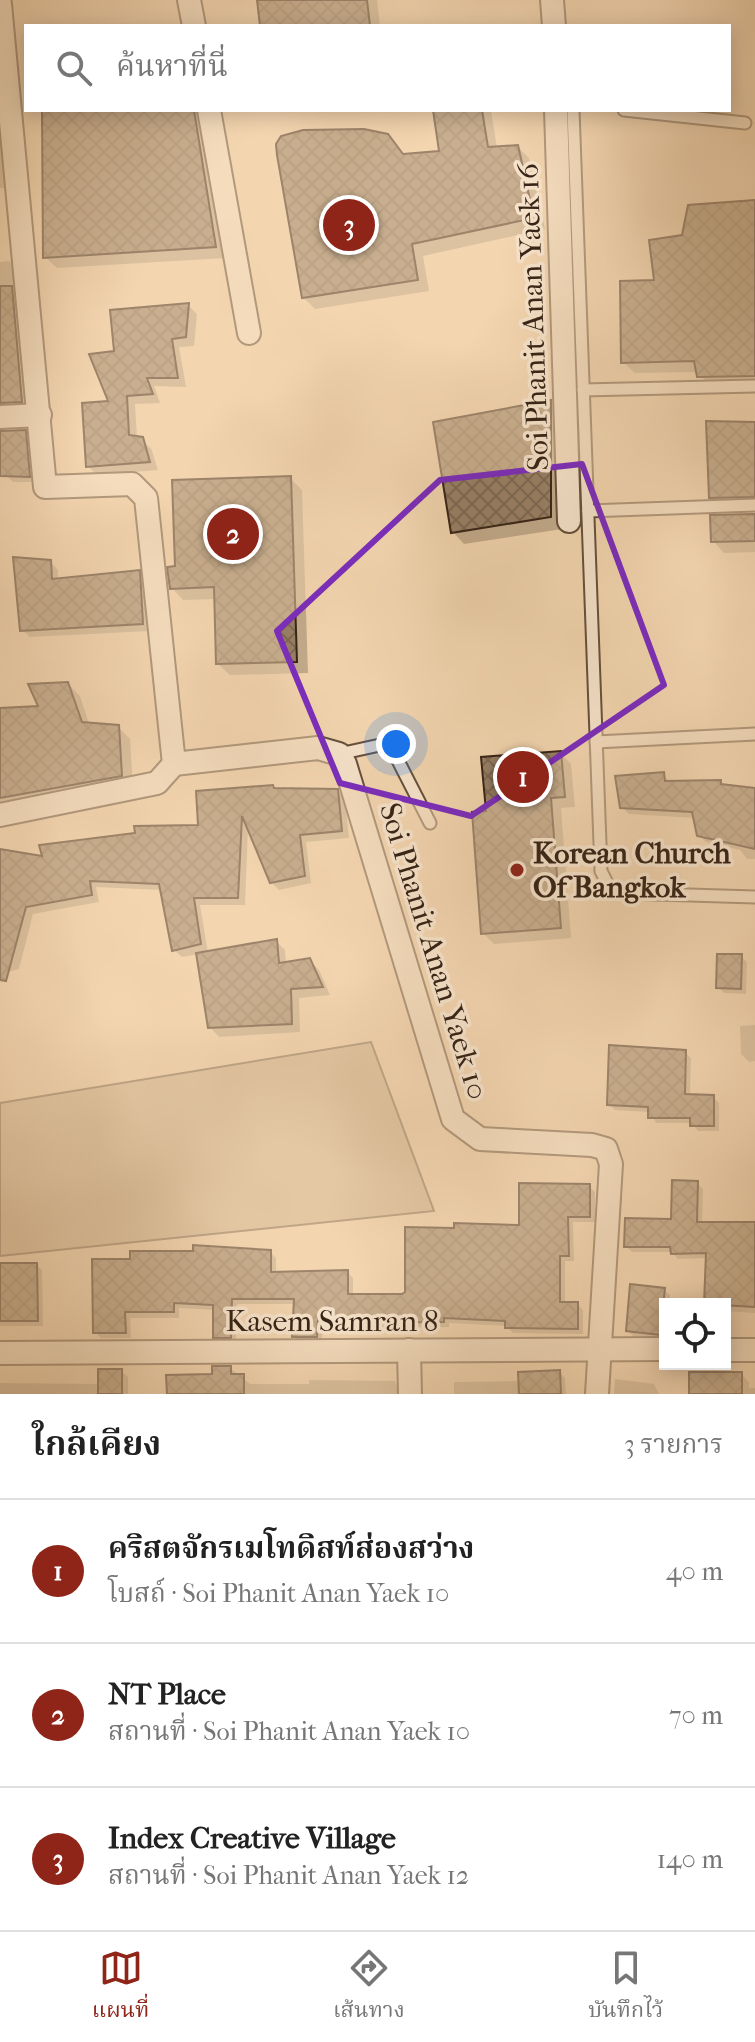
<!DOCTYPE html>
<html lang="th">
<meta charset="utf-8">
<style>
body{margin:0;font-family:"IM FELL French Canon","Noto Serif Thai",serif;background:#f6f6f6;color:#222}
.controls{position:absolute;right:24px;bottom:24px;display:grid;overflow:hidden;border-radius:0px;box-shadow:0 4px 20px #0003}
.controls button{width:72px;height:72px;display:grid;place-items:center;padding:0;border:0;border-bottom:2px solid #e0e0e0;background:#fff;color:#222;font:40px sans-serif}
.you{position:absolute;left:396px;top:744px;width:28px;height:28px;margin:-20px;border:6px solid #fff;border-radius:50%;background:#1a73e8;box-shadow:0 0 0 12px #1a73e833}
.badge{display:grid;place-items:center;width:52px;height:52px;border-radius:50%;background:#8f2418;color:#fff;font-size:26px;font-weight:700}
.pin{position:absolute;translate:-50% -50%;border:4px solid #fff;box-shadow:0 2px 8px #0006}
.list{margin:0;padding:0;list-style:none}
h2{display:flex;justify-content:space-between;align-items:center;height:104px;margin:0;padding:0 32px;font-size:34px}
h2 small{font-size:26px;font-weight:400;color:#767676}
.list li{display:grid;grid-template-columns:52px 1fr auto;gap:24px;align-items:center;box-sizing:border-box;height:144px;padding:0 32px;border-top:2px solid #e0e0e0}
.list b{display:block;font-size:30px;white-space:nowrap}
.list p{margin:0;font-size:26px;white-space:nowrap;color:#767676}
.list em{font-size:26px;font-style:normal;color:#767676}
.icon{flex:none;width:44px;height:44px;fill:none;stroke:currentColor;stroke-width:2;stroke-linecap:round;stroke-linejoin:round}
.map{position:relative;flex:none;width:755px;height:1394px;overflow:hidden}
.search{position:absolute;background:#fff;box-shadow:0 4px 20px #0003;left:24px;right:24px;top:24px;height:88px;display:flex;align-items:center;gap:20px;box-sizing:border-box;padding:0 28px;border-radius:0px;color:#767676;font-size:30px}
.sheet{height:536px;background:#fff}
nav{display:flex;justify-content:space-around;align-items:center;box-sizing:border-box;height:112px;border-top:2px solid #e0e0e0;background:#fff;font-size:22px;color:#767676}
nav a{display:grid;justify-items:center;gap:4px}
nav .on{color:#8f2418}
.map>svg:first-child{display:block}
.green{fill:#d3b896;stroke:#846e56;stroke-width:2}
.shadow{fill:#0003}
.building{fill:url(#building-cross-hatch);stroke:#362316;stroke-width:2}
.lines{fill:none;stroke-linecap:round;stroke-linejoin:round}
.lane-casing{stroke:#65503c;stroke-width:15}
.street-casing{stroke:#65503c;stroke-width:26}
.lane{stroke:#f7e4cc;stroke-width:11}
.street{stroke:#f7e4cc;stroke-width:22}
.marked{fill:none;stroke:#7b2cbf;stroke-width:6;stroke-linejoin:round}
.poi-dot{fill:#8f2418;stroke:#f7e4cc;stroke-width:3}
.labels{text-anchor:middle;stroke-width:7;stroke-linejoin:round;paint-order:stroke}
.street-label{font-size:30px;fill:#362316;stroke:#f7e4cc}
.poi-label{font-size:30px;font-weight:bold;fill:#362316;stroke:#f7e4cc;text-anchor:start}
</style>
<div class="map">
<svg width="755" height="1394" viewBox="0 0 755 1394">
<defs>
<pattern id="building-cross-hatch" width="8" height="8" patternUnits="userSpaceOnUse" patternTransform="scale(2)"><rect width="8" height="8" fill="#988066"/><path d="M0 0l8 8M0 8l8-8" fill="none" stroke="#7d6853"/></pattern>
</defs>
<rect width="100%" height="100%" fill="#f3d6b0"/>
<filter id="stains"><feTurbulence type="fractalNoise" baseFrequency=".0025" numOctaves="4"/><feColorMatrix values="0 0 0 0 .2 0 0 0 0 .09 0 0 0 0 .02 0 0 0 .5 -.17"/></filter>
<radialGradient id="worn" r=".72"><stop offset=".6" stop-color="#630" stop-opacity="0"/><stop offset="1" stop-color="#630" stop-opacity=".3"/></radialGradient>
<path class="green" d="M371,1042l63,169 -434,45v-153z"/>
<g class="shadow">
<path d="M259,0h118l3,26h-118z"/>
<path d="M44,110h158l24,148 -169,10 -12,-11z"/>
<path d="M435,110h56l6,38 21,-1 11,11 16,71 -122,27 6,35 -114,18 -12,-12 96,-149 5,7 38,-2z"/>
<path d="M0,133l1,2 7,53h-8z"/>
<path d="M755,202v185l-44,1 -13,-16 -63,1 -12,-11 33,-80 28,-45z"/>
<path d="M9,261l9,9 12,140 -30,5v-153z"/>
<path d="M188,305l9,9 -3,32 -15,1 7,40 -32,-1 6,17 -25,1 2,34 14,10 7,22 -61,5 -9,-9 23,-63 5,-51z"/>
<path d="M550,402l12,11v116l-98,15 -11,-12z"/>
<path d="M755,424v84l-32,1 -12,-12z"/>
<path d="M25,432l6,6 4,44h-22l-6,-6z"/>
<path d="M290,478l12,12 6,183 -78,2 -12,-11 -2,-65 -33,1 -11,-12 5,-20z"/>
<path d="M755,515v37l-31,1 -11,-12z"/>
<path d="M50,562l8,8v10l81,-8 7,8 4,51 -120,6 -8,-7z"/>
<path d="M68,684l12,12 9,28 29,3 12,12 3,48 -133,20v-93l41,-6z"/>
<path d="M560,753l11,11 4,43 -14,1 10,130 -77,6 -11,-11 5,-121z"/>
<path d="M663,774l7,9 50,-1 4,4 31,4v69h-8l-7,-9 -34,-8 -7,-7 -4,-17 -66,-4 -7,-7z"/>
<path d="M276,790l61,1 8,8 4,39 -43,4 5,41 -32,7 -8,-8 -23,-55 -3,78h-45l8,48 68,-12 9,9 1,14 23,-4 10,10 11,25 -31,3 1,34 -81,5 -9,-10 -11,-73 -17,3 -8,-7 -12,-60 -66,-3 3,15 -66,12 -14,55 -19,5v-123l45,7 155,-31z"/>
<path d="M741,956l6,6 -1,32 -22,-1 -6,-6z"/>
<path d="M755,1025v36l-6,1 -8,-8 -1,-28z"/>
<path d="M685,1052l6,6 -1,38 23,1 6,6v28h-21l-6,-8h-36l-6,-11 -35,-2 -6,-6z"/>
<path d="M697,1183l6,6 -1,35h53v89l-30,-2 -17,-53 -30,1 -6,-7h-40l-6,-6 47,-25z"/>
<path d="M589,1186l6,6v30h-22l1,39h-9v43h12l6,6v24l-70,-1 -6,-7 -58,-3v4l-85,1 -7,-6h-34l-1,20h-22l-6,-6 1,-32h-58l-1,39h-15l-6,-6v-27l-36,-2v10h-49l1,20h-30l-6,-6 -1,-71 176,-9 6,6v16l71,-2 6,6v18h49z"/>
<path d="M0,1265h36l6,5 1,56h-43z"/>
<path d="M664,1290l6,5 -1,9h-4v36l-31,-3 -6,-6z"/>
<path d="M230,1368l20,16h59v-4l86,1 6,13h-232z"/>
<path d="M121,1371l7,6v17h-128v-11l100,1z"/>
<path d="M559,1372l6,6 1,16h-112v-12l66,-1z"/>
<path d="M741,1374l8,8v6h6v6h-64z"/>
<path d="M615,1379l39,5 5,10h-45z"/>
</g>
<g class="building">
<path d="M257,0h110l3,26h-110z"/>
<path d="M42,110h152l22,137 -173,11z"/>
<path d="M433,110h49l6,37 30,-2 16,73 -122,26 6,36 -116,18 -25,-143 -1,-11 5,-8 22,-6 61,-1 24,5 15,20 36,-3z"/>
<path d="M755,200v176l-58,1 -3,-16 -73,2 -1,-82 34,-1 -5,-40 33,-5 6,-30z"/>
<path d="M0,286h12l10,116 -22,1z"/>
<path d="M189,303l-3,34 -14,2 6,39h-31l6,16 -26,2 2,39 14,2 7,25 -64,5 -4,-64 26,-2 -19,-47 25,-3 -4,-41z"/>
<path d="M551,400v117l-100,16 -18,-111z"/>
<path d="M706,421l49,1v75l-46,1z"/>
<path d="M26,430l4,47 -30,-1v-45z"/>
<path d="M291,476l6,186 -81,2 -2,-77 -44,2 -3,-22 8,-1 -3,-86z"/>
<path d="M755,514v27l-44,1 -1,-27z"/>
<path d="M13,557l38,3 1,19 88,-9 3,54 -123,7z"/>
<path d="M68,682l14,40 37,3 3,51 -122,22v-90l38,-2 -10,-22z"/>
<path d="M561,751l4,46 -14,1 10,130 -80,6 -9,-122 14,-1 -5,-54z"/>
<path d="M664,772l1,9 56,-1v4l34,4v61l-58,-13 -5,-24 -72,-4 -5,-32z"/>
<path d="M273,785l1,3 64,1 4,42 -42,4 5,41 -35,7 -28,-67 -4,82h-44l7,46 -29,7 -13,-67 -69,-3 2,14 -66,12 -20,74 -6,-1v-131l42,7 -3,-11 96,-12 -1,-7 64,-1 -2,-34z"/>
<path d="M277,939l2,24 31,-5 13,29 -32,2 1,35 -84,4 -12,-75z"/>
<path d="M717,954h25l-1,35 -25,-1z"/>
<path d="M609,1045l77,5 -1,44 29,1v31h-24v-8h-42v-11l-41,-2z"/>
<path d="M672,1180l26,1 -1,41h58v85l-51,-3 2,-51 -35,1 -1,-7h-46l1,-29 46,1z"/>
<path d="M519,1183l71,1v33h-22l1,39h-9v46h18v27l-73,-1v-7l-61,-3v4l-88,1v-6h-38l-1,20h-25l2,-38h-62l-1,39h-18v-33l-39,-2v9h-49l1,21h-33l-1,-74h38v-8h63v-6l78,5v22l77,-2v24h54l3,-2v-65l49,1v-5l65,2z"/>
<path d="M0,1263h37l1,58h-38z"/>
<path d="M630,1284l35,4 -5,47 -34,-4z"/>
<path d="M212,1366h19v8h13v20h-77l-1,-19 46,-1z"/>
<rect x="98" y="1369" width="24" height="25"/>
<path d="M560,1370l1,24h-42l-1,-22z"/>
<rect x="689" y="1372" width="53" height="22"/>
</g>
<g class="lines">
<defs>
<g id="lane">
<path d="M573,110l28,761 7,14 15,8 132,4"/>
<path d="M624,110l121,13"/>
<path d="M583,390l172,-4"/>
<path d="M588,511l167,-6"/>
<path d="M596,742l159,-8"/>
<path d="M339,754l50,-11 41,80"/>
</g>
<g id="street">
<path d="M189,0l5,26"/>
<path d="M552,0l2,26"/>
<path d="M0,4l45,483 87,-3 14,14 28,266 144,-16 21,6 6,10 108,355 27,20 112,6 14,4 5,15 -14,230"/>
<path d="M209,110l40,223"/>
<path d="M556,110l13,411"/>
<path d="M0,417l40,-2"/>
<path d="M0,815l157,-32 17,-19"/>
<path d="M409,1350l1,44"/>
<path d="M725,1350h30"/>
<path d="M0,1353l665,-4"/>
</g>
</defs>
<use href="#lane" class="lane-casing"/>
<use href="#street" class="street-casing"/>
<use href="#lane" class="lane"/>
<use href="#street" class="street"/>
</g>
<path d="M0 0H755V1394H0ZM582,464l82,221 -193,131 -131,-33 -63,-152 163,-151z" fill="#f3d6b0" fill-opacity=".55" fill-rule="evenodd"/>
<path class="marked" d="M582,464l82,221 -193,131 -131,-33 -63,-152 163,-151z"/>
<circle class="poi-dot" cx="517" cy="870" r="8"/>
<g class="labels">
<g class="street-label">
<text transform="translate(533 317) rotate(-92)" y="10">Soi Phanit Anan Yaek 16</text>
<text transform="translate(434 951) rotate(73)" y="10">Soi Phanit Anan Yaek 10</text>
<text x="332" y="1331">Kasem Samran 8</text>
</g>
<g class="poi-label">
<text x="533" y="863">Korean Church<tspan x="533" dy="34">Of Bangkok</tspan></text>
</g>
</g>
<rect width="100%" height="100%" filter="url(#stains)"/>
<rect width="100%" height="100%" fill="url(#worn)"/>
</svg>
<div class="controls">
<button><svg class="icon" aria-label="locate" viewBox="0 0 24 24"><circle cx="12" cy="12" r="6"/><path d="M12 2v4M12 18v4M2 12h4M18 12h4"/></svg></button>
</div>
<div class="you"></div>
<div class="pin badge" style="left:523px;top:777px">1</div>
<div class="pin badge" style="left:233px;top:534px">2</div>
<div class="pin badge" style="left:349px;top:225px">3</div>
<div class="search"><svg class="icon" aria-label="search" viewBox="0 0 24 24"><circle cx="10" cy="10" r="6"/><path d="M15 15l6 6"/></svg>ค้นหาที่นี่</div>
</div>
<section class="sheet">
<h2>ใกล้เคียง<small>3 รายการ</small></h2>
<ul class="list">
<li><span class="badge">1</span><div><b>คริสตจักรเมโทดิสท์ส่องสว่าง</b><p>โบสถ์ · Soi Phanit Anan Yaek 10</p></div><em>40 m</em></li>
<li><span class="badge">2</span><div><b>NT Place</b><p>สถานที่ · Soi Phanit Anan Yaek 10</p></div><em>70 m</em></li>
<li><span class="badge">3</span><div><b>Index Creative Village</b><p>สถานที่ · Soi Phanit Anan Yaek 12</p></div><em>140 m</em></li>
</ul>
</section>
<nav>
<a class="on"><svg class="icon" aria-label="map" viewBox="0 0 24 24"><path d="M3 6l6-2 6 2 6-2v14l-6 2-6-2-6 2zM9 4v14M15 6v14"/></svg>แผนที่</a>
<a><svg class="icon" aria-label="directions" viewBox="0 0 24 24"><path d="M12 3l9 9-9 9-9-9zM9 14v-3h6M13 9l2 2-2 2"/></svg>เส้นทาง</a>
<a><svg class="icon" aria-label="saved" viewBox="0 0 24 24"><path d="M7 4h10v16l-5-4-5 4z"/></svg>บันทึกไว้</a>
</nav>
